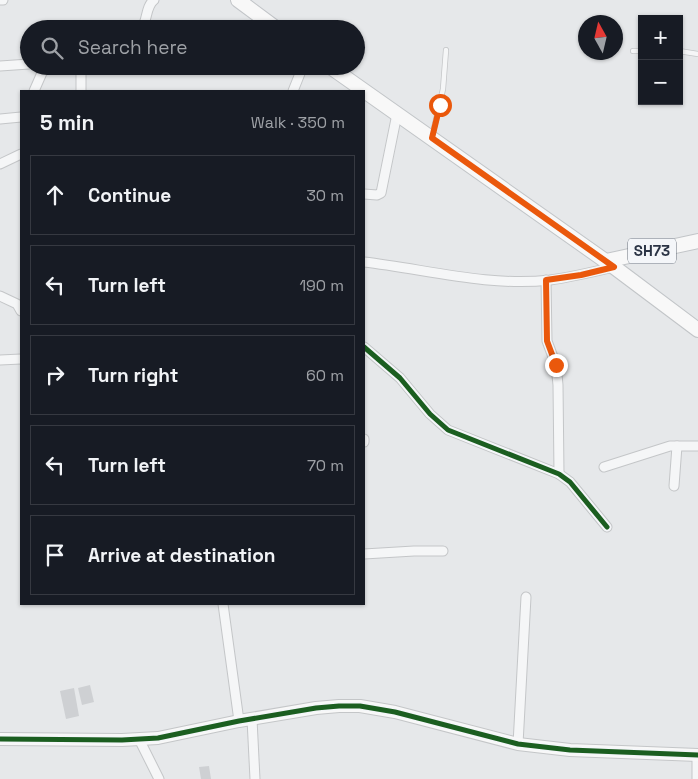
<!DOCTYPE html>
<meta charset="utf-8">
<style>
body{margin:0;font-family:"Space Grotesk",sans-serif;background:#20242c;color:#f1f3f6}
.controls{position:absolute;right:15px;top:15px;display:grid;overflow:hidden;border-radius:0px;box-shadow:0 1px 4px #0004}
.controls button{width:45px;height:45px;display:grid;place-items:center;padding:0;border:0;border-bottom:1px solid #363941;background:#171b24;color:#f1f3f6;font:25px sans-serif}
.compass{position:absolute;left:578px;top:15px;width:45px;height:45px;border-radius:50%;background:#171b24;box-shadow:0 1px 4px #0004;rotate:352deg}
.stop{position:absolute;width:15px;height:15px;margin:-11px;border:4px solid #ea580c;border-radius:50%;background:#fff}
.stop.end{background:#ea580c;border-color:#fff;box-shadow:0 1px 5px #0008}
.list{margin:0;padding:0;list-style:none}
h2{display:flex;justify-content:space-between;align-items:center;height:65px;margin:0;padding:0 20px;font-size:21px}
h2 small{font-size:16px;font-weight:400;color:#9ea1a6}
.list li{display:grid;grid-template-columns:32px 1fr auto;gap:15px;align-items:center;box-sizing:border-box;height:80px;margin:0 10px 10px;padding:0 10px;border:1px solid #363941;border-radius:0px}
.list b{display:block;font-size:19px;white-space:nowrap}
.list em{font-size:16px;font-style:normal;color:#9ea1a6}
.icon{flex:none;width:28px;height:28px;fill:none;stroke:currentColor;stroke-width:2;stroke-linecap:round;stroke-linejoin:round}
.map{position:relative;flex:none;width:698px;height:779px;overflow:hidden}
.search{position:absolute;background:#171b24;box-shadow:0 1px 4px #0004;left:20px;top:20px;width:345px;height:55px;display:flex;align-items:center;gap:12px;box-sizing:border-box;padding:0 18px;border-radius:28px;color:#9ea1a6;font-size:19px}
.panel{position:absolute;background:#171b24;box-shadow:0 1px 4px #0004;left:20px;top:90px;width:345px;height:515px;border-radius:0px}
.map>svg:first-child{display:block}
.building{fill:#ced0d3}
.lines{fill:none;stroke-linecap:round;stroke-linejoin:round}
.lane-casing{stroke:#c4c6c8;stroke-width:6}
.street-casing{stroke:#c4c6c8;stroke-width:11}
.secondary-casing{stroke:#c4c6c8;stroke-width:14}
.primary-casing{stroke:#c2c5c8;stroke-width:16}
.lane{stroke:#f5f6f7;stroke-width:4.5}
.street{stroke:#f5f6f7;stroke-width:9}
.secondary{stroke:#f8f8f8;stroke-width:12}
.primary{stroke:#f8f8f8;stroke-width:14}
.cycleway-casing{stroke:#f4f6f9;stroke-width:8}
.cycleway{stroke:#1b5e20;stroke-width:5}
.route{stroke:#ea580c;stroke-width:6}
.labels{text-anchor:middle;stroke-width:4;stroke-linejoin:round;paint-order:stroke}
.shield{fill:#f4f6f9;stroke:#676e7b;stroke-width:1}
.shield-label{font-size:15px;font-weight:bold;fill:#2b3445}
</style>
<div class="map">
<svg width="698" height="779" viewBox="0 0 698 779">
<rect width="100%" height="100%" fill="#e6e8ea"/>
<g class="building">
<path d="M90,685l4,17 -12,3 -4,-17z"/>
<path d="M74,688l5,28 -13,3 -6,-28z"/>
<path d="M209,766l2,13h-10l-2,-12z"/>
</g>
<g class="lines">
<defs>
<g id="lane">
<path d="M633,51h9"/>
<path d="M679,51l19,3"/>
<path d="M432,137l11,-48 3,-39"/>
</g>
<g id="street">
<path d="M0,0h3"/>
<path d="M141,29c7,-8 4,-22 13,-29"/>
<path d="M0,66l29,-2"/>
<path d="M34,91l11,-25"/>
<path d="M81,91v-25"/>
<path d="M293,91l10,-25"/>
<path d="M0,119l21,-2"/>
<path d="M0,164l21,-10"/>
<path d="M364,194l13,1 4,-2 16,-79"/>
<path d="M364,262c61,7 124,25 186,18 22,-3 43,-8 64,-13"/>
<path d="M546,280l1,61 9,24 2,20 1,89"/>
<path d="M0,296l17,8 4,7"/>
<path d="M364,347l36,31 30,36 18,16 111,44 11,8 37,45"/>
<path d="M0,360l21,-1"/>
<path d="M364,442v-3"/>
<path d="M604,467l66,-21h28"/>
<path d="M674,486l3,-40"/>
<path d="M364,554l50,-3h29"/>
<path d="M223,604l16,117"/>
<path d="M252,719l3,60"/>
<path d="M139,739l20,40"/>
<path d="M518,744l8,-147"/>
<path d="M697,779v-24"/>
</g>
<path id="secondary" d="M0,739l122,1 36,-2 81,-17 77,-13 23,-2h21l35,6 123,32 52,6 128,5"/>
<g id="primary">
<path d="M238,0l39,29"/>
<path d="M329,66l285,201 84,63"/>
<path d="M606,261l92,-20"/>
</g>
</defs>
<use href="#lane" class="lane-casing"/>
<use href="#street" class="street-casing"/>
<use href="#secondary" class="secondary-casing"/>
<use href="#primary" class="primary-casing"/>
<use href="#lane" class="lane"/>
<use href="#street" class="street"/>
<use href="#secondary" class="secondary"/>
<use href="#primary" class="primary"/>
<defs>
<g id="cycleway">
<path d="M364,347l36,31 30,36 18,16 111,44 11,8 37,45"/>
<path d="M0,739l122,1 36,-2 81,-17 77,-13 23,-2h21l35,6 123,32 52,6 128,5"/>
</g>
</defs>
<use href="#cycleway" class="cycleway-casing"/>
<use href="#cycleway" class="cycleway"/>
</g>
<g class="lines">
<path class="route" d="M440,105l-8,33 182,129 -33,8 -35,5 1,61 9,24"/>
</g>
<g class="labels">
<rect class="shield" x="628" y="238.5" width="48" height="25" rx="4"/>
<g class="shield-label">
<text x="652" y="256">SH73</text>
</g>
</g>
</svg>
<div class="controls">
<button>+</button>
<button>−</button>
</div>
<svg class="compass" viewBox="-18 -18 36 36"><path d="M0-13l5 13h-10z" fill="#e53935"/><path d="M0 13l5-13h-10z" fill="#9ea1a6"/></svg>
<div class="stop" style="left:440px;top:105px"></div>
<div class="stop end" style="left:556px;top:365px"></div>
<div class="search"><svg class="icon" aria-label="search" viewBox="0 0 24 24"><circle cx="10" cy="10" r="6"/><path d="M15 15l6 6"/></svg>Search here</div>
<section class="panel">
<h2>5 min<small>Walk · 350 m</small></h2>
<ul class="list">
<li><svg class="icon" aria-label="ahead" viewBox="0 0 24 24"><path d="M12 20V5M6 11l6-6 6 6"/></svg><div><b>Continue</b></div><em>30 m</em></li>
<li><svg class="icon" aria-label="left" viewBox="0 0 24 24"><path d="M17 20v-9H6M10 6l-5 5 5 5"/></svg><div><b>Turn left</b></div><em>190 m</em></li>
<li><svg class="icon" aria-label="right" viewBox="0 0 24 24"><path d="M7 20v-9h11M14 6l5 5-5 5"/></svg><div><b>Turn right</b></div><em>60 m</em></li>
<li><svg class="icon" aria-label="left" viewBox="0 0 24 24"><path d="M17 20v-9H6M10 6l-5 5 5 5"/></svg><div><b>Turn left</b></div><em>70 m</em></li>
<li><svg class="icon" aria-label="arrive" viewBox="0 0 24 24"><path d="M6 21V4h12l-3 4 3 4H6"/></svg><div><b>Arrive at destination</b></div></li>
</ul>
</section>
</div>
